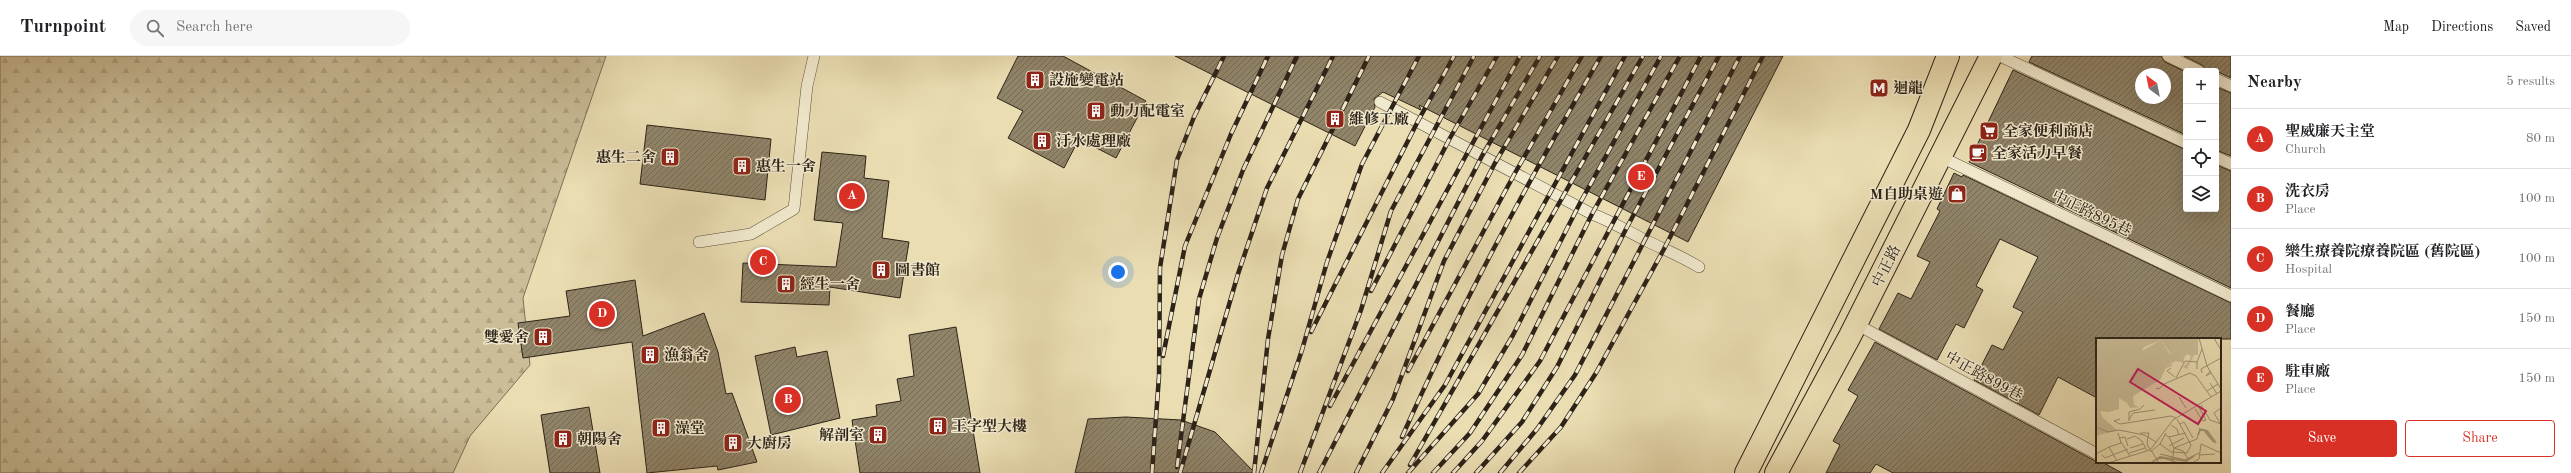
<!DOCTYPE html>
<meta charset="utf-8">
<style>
body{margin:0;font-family:"Old Standard TT","Noto Serif TC",serif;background:#f6f6f6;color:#202124}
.controls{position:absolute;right:12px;top:12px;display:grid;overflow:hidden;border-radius:4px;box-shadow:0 4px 16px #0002}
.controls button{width:36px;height:36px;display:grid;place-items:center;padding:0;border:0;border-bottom:1px solid #e0e0e0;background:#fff;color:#202124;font:20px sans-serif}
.compass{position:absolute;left:2135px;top:12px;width:36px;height:36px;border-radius:50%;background:#fff;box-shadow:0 4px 16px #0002;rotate:328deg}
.you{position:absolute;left:1118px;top:216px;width:14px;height:14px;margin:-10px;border:3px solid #fff;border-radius:50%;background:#1a73e8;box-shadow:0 0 0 6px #1a73e833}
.badge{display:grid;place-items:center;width:26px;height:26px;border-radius:50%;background:#d93025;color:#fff;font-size:13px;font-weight:700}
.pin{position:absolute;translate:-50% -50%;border:2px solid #fff;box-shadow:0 1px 4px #0006}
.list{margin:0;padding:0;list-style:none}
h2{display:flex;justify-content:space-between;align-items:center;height:52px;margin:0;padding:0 16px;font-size:17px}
h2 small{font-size:13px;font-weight:400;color:#757577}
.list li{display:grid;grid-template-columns:26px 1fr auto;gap:12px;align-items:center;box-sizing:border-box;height:60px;padding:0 16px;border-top:1px solid #e0e0e0}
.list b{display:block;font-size:15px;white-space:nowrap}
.list p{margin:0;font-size:13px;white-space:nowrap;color:#757577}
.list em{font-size:13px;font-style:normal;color:#757577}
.actions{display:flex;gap:8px;padding:12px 16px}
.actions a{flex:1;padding:9px 0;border:1px solid #d93025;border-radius:4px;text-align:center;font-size:14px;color:#d93025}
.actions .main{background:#d93025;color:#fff}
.icon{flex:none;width:22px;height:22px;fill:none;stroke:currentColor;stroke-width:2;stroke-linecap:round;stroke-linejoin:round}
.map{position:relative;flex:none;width:2231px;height:417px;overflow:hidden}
header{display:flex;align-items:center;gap:24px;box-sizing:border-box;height:56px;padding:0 20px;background:#fff;border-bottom:1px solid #e0e0e0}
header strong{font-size:19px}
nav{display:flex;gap:22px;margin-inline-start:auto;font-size:14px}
.search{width:280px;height:36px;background:#f6f6f6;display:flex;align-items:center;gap:10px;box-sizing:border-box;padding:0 14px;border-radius:22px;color:#757577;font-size:15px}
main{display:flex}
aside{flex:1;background:#fff}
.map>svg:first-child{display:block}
.forest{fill:url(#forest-firs);stroke:#7c7058}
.building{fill:url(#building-hatch);stroke:#2e2319;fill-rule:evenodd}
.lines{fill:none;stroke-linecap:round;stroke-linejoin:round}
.service-casing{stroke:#5d523f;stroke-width:12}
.primary-casing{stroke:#2e2319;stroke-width:24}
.service{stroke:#f1e9cd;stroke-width:11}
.primary{stroke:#eaddb2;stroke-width:22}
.rail-casing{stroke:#2e2319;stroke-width:4.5}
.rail{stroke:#f1e9cd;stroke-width:3;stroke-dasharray:9;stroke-linecap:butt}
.labels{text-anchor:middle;stroke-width:3;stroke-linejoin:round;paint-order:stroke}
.poi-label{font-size:15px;font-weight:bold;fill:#2e2319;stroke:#f1e9cd;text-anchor:start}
.street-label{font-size:15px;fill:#2e2319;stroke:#f1e9cd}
.inset-river{fill:none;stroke:#aa9e7e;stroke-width:2}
.inset-road{fill:none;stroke:#9f9375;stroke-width:1}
.view{fill:#c2185b;fill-opacity:0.15;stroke:#c2185b;stroke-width:2}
.inset-edge{fill:none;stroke:#2e2319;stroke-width:2}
</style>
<header>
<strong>Turnpoint</strong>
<div class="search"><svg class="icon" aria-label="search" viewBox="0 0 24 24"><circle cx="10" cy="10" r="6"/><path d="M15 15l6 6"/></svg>Search here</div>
<nav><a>Map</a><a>Directions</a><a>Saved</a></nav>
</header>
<main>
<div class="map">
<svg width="2231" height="417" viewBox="0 0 2231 417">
<defs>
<pattern id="forest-firs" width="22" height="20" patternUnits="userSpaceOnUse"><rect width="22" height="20" fill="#cabd98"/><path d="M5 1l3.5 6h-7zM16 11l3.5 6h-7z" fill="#aea282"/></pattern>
<pattern id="building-hatch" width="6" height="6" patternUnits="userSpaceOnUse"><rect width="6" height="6" fill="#908469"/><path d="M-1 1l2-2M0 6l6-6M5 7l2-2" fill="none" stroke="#766c56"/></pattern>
</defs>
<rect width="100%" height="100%" fill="#eaddb2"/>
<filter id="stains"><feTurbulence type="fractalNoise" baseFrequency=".005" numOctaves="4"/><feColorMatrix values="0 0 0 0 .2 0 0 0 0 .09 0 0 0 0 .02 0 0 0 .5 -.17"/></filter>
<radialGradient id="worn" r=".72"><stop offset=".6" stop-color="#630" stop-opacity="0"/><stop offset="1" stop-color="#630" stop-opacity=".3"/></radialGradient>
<path class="forest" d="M0,0h606l-83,242 7,67 -60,71 -17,37h-453z"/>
<g class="building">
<path d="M1018,0h45l83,45 -30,57 -37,-19 -15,29 -56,-30 15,-27 -26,-13z"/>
<path d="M1175,0h608l-95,186 -269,-137 2,5 -38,-18 -9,7 1,8 -20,39z"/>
<path d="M2032,0h129l4,6 21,10v63l-157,-73zM2141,18h24v24h-24z"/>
<path d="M2184,0h47v22l-15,-7h-10l-4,-6z"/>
<path d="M2013,14l173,80v59h30v-44l15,6v117l-262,-126z"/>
<path d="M2216,31l15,6v63l-15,-6z"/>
<path d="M647,69l124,14 -6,61 -125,-16z"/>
<path d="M822,96l44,4 -2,22 25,3 -7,57 27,4 -9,56 -70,-11 -1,18 -88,-3 2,-39 93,4 7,-44 -29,-3z"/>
<path d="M1954,117l8,4 1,-2 268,128v36h-134v59l-39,-21 -19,38 -65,-35 18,-35 11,5 20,-38 -10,-5 25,-50 -38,-18 -24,47 7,4 -19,38 -8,-4 -19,36 -58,-31 19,-36 13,6 19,-37 -13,-6 23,-45 -3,-2z"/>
<path d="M635,224l8,56 61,-23 14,39 8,42 6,-1 25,69 -39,8 -1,-4 -70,7 -15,-131 -109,16 -5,-35 52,-7 -4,-25z"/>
<path d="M956,271l24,146h-120l-8,-53 25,-4 -1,-11 25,-4 -4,-22 17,-3 -5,-41z"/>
<path d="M1875,286l222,120h5l20,11h-229l-17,-9 -6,9h-44l14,-28 -7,-4 25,-45 -10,-6z"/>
<path d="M795,291l2,10 30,-6 13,67 -69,17 -16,-79z"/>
<path d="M589,351l11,66h-50l-9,-58z"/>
<path d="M1126,361l55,3 34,12 40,41h-180l13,-54z"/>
</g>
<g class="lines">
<defs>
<g id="service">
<path d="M2000,0l186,87"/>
<path d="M2168,0l31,15"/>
<path d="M2216,23l15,7"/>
<path d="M1380,46l212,112c19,7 35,17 53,26 18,9 36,16 54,27"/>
<path d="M1941,101l290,139"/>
<path d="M2216,101l15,7"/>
<path d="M699,186l52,-8 43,-25 13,-123 7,-30"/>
<path d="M1856,268l241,130"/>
</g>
<g id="primary">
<path d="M1746,417l173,-343 29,-74"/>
<path d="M1776,417l74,-137 141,-280"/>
</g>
</defs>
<use href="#service" class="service-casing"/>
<use href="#primary" class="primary-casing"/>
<use href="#service" class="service"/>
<use href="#primary" class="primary"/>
<defs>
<g id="rail">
<path d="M1371,235l79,-153 47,-82"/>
<path d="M1311,276l107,-211 36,-65"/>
<path d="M1163,300l22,-110 46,-112 37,-78"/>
<path d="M1408,315l107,-198 67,-117"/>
<path d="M1330,350l190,-350"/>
<path d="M1402,381c58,-131 127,-257 199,-381"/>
<path d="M1410,409l233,-409"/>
<path d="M1177,411l22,-168 18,-61 26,-68 54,-114"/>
<path d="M1152,417l7,-97 1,-108 17,-108 17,-43 30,-61"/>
<path d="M1180,417l58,-199 29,-86 66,-132"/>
<path d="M1254,417l14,-134 14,-84 16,-56 71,-143"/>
<path d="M1261,417l41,-123 25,-88 35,-98 57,-108"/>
<path d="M1300,417l61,-163 30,-99 83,-155"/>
<path d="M1319,417l163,-317 58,-100"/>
<path d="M1356,417l37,-74 51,-138 51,-98 63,-107"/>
<path d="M1382,417l63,-88 180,-329"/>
<path d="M1408,417l70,-79 35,-59 66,-130 82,-149"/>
<path d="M1433,417l37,-40 52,-78 70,-141 88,-158"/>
<path d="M1453,417l29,-32 58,-80 161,-305"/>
<path d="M1476,417l46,-51 35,-55 69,-138 93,-173"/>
<path d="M1500,417l37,-44 38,-54 165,-319"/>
<path d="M1519,417l42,-46 35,-54 68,-124 99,-193"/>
</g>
</defs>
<use href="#rail" class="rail-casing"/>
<use href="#rail" class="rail"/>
</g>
<defs>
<symbol id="building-square" viewBox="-11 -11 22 22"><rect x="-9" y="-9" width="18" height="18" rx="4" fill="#8f2418" stroke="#f1e9cd"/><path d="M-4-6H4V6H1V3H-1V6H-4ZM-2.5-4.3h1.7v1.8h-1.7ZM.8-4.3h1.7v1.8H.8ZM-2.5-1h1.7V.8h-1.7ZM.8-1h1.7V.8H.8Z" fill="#fff"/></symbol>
<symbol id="metro-square" viewBox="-11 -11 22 22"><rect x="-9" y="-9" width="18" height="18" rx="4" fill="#8f2418" stroke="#f1e9cd"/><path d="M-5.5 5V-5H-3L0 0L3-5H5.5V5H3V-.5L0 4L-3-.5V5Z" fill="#fff"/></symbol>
<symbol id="supermarket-square" viewBox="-11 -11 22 22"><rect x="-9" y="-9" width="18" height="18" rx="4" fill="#8f2418" stroke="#f1e9cd"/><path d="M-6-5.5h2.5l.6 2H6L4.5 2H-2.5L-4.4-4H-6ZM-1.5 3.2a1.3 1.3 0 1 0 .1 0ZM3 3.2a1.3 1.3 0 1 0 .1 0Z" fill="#fff"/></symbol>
<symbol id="cafe-square" viewBox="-11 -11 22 22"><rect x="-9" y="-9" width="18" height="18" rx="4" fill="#8f2418" stroke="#f1e9cd"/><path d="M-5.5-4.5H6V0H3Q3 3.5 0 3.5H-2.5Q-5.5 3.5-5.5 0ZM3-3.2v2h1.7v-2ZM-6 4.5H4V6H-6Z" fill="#fff"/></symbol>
<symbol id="shop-square" viewBox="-11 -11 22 22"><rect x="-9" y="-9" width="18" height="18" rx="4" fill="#8f2418" stroke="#f1e9cd"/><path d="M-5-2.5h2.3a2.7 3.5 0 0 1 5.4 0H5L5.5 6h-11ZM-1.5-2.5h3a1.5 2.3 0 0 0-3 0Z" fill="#fff"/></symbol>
</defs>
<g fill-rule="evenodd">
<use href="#building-square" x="1024" y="13" width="22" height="22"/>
<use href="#metro-square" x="1868" y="21" width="22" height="22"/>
<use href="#building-square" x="1085" y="44" width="22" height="22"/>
<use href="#building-square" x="1324" y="52" width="22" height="22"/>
<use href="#supermarket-square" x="1978" y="64" width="22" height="22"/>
<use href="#building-square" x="1031" y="74" width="22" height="22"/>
<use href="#cafe-square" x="1967" y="86" width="22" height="22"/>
<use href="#building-square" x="659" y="90" width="22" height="22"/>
<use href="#building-square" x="731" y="99" width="22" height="22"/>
<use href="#shop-square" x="1946" y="127" width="22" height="22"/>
<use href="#building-square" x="870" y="203" width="22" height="22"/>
<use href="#building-square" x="775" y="217" width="22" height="22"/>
<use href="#building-square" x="532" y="270" width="22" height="22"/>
<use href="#building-square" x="639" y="288" width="22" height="22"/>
<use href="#building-square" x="927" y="359" width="22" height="22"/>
<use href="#building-square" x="650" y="361" width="22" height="22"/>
<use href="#building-square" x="867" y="368" width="22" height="22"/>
<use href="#building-square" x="552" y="372" width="22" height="22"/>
<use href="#building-square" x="722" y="376" width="22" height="22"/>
</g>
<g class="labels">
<g class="poi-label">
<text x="1049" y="29">設施變電站</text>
<text x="1893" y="37">迴龍</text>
<text x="1110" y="60">動力配電室</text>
<text x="1349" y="68">維修工廠</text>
<text x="2003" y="80">全家便利商店</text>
<text x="1056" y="90">汙水處理廠</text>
<text x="1992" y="102">全家活力早餐</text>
<text x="656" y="106" text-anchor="end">惠生二舍</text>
<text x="756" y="115">惠生一舍</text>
<text x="1943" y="143" text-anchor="end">M自助桌遊</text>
<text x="895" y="219">圖書館</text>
<text x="800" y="233">經生一舍</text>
<text x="529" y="286" text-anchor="end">雙愛舍</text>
<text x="664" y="304">漁翁舍</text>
<text x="952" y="375">王字型大樓</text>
<text x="675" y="377">澡堂</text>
<text x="864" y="384" text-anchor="end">解剖室</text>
<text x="577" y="388">朝陽舍</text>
<text x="747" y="392">大廚房</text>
</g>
<g class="street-label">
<text transform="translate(2092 157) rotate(26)" y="5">中正路895巷</text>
<text transform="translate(1886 210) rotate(-63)" y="5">中正路</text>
<text transform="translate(1984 320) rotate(29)" y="5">中正路899巷</text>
</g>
</g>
<g transform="translate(2096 282)">
<rect width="125" height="125" fill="#eaddb2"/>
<path d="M0,0h102v17h-4l-7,14 -4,-2 7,-7 1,-4 -4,-2 -5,6 -11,-6 -10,-14 -17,7 -2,4 11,3 11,6 2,6 5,-2 1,2 -6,2 -6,12 -27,16 1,9 5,2 -9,1 -3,-5 -8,-5v11l-10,3 -9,-1 2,6 15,13 -21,6z" fill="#cabd98"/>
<path d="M65,2l8,13 15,6v4l-8,-2 -10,5 -2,-6 -22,-9z" fill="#cabd98"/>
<path class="inset-river" d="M103,91l8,2 9,12M102,97l2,-5h4l10,12M55,125l9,-6 26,4 8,-5"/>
<path class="inset-road" d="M103,0l8,28 14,23M118,0l7,12M101,24l5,-13M75,30l-4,3 8,6M114,33l-4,5 5,-3M106,35l-1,-4 20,-11M80,40l9,-17 12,1v7M114,45l7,11M60,50l3,1 5,-5 26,-11 6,3 15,21M111,53l11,-7M83,59l7,11M105,67l9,15 11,4M99,71l8,12 3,-1 -7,-13M24,81l-6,2 6,3 51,-8 5,2M33,82l4,-7 22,-3M33,83v-9l11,-3 4,-4M124,85l-6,-10 7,-5M84,86l4,-2 9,16M75,87l6,4 2,6M0,89l12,5 11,-2 25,5 4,2 -1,7 3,6M44,95h9l-1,4 8,5M69,97l4,2 17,-4M73,99l5,11 9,3 5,8M24,100l5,-1 3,9M31,101l8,-3 7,5 5,10M25,104l9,14M64,106l11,8 16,1 4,-8 -14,-26M73,108l15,-8M34,110l13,-4M55,112l8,13M54,114l10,-8 6,-11M33,115l16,-5M0,116l13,-7M64,116l25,6 14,-7M6,117l3,3 23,-9M103,117l16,-1M61,121l6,-1 16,5M21,123l-8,-14 12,-4 -3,-10M12,125l42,-13 23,-30 48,-29M76,125l2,-15 23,-9 1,-4M96,125l7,-4 2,-15 20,9"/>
<path class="view" d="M42,31l68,42 -8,13 -68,-42z"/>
<rect width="125" height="125" class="inset-edge"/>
</g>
<rect width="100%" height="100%" filter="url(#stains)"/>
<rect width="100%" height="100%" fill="url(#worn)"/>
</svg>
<div class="controls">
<button>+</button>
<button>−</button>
<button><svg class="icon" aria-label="locate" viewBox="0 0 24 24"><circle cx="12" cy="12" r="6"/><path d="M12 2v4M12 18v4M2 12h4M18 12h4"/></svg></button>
<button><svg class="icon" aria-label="layers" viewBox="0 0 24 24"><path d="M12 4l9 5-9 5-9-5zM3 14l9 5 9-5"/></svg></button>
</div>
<svg class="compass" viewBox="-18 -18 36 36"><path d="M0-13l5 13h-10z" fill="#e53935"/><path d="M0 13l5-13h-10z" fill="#757577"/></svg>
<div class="you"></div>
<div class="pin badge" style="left:852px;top:140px">A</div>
<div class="pin badge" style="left:788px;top:344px">B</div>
<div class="pin badge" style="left:763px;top:206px">C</div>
<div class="pin badge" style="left:602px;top:258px">D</div>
<div class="pin badge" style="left:1641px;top:121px">E</div>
</div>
<aside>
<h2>Nearby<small>5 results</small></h2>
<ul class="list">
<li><span class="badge">A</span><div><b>聖威廉天主堂</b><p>Church</p></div><em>80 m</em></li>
<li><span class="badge">B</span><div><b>洗衣房</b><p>Place</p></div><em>100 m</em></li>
<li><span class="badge">C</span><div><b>樂生療養院療養院區 (舊院區)</b><p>Hospital</p></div><em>100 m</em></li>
<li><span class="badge">D</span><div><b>餐廳</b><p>Place</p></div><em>150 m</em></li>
<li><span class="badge">E</span><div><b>駐車廠</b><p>Place</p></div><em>150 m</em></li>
</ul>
<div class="actions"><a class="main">Save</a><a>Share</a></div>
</aside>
</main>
